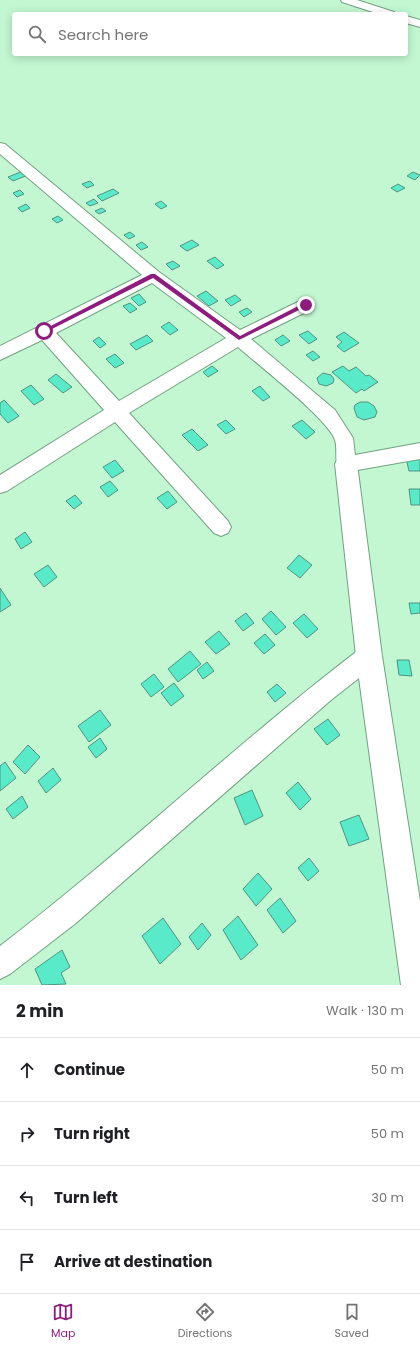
<!DOCTYPE html>
<meta charset="utf-8">
<style>
body{margin:0;font-family:Poppins,sans-serif;background:#f6f6f6;color:#202124}
.stop{position:absolute;width:12px;height:12px;margin:-9px;border:3px solid #8e1c7e;border-radius:50%;background:#fff}
.stop.end{background:#8e1c7e;border-color:#fff;box-shadow:0 1px 4px #0008}
.list{margin:0;padding:0;list-style:none}
h2{display:flex;justify-content:space-between;align-items:center;height:52px;margin:0;padding:0 16px;font-size:17px}
h2 small{font-size:13px;font-weight:400;color:#757577}
.list li{display:grid;grid-template-columns:26px 1fr auto;gap:12px;align-items:center;box-sizing:border-box;height:64px;padding:0 16px;border-top:1px solid #e0e0e0}
.list b{display:block;font-size:15px;white-space:nowrap}
.list em{font-size:13px;font-style:normal;color:#757577}
.icon{flex:none;width:22px;height:22px;fill:none;stroke:currentColor;stroke-width:2;stroke-linecap:round;stroke-linejoin:round}
.map{position:relative;flex:none;width:420px;height:985px;overflow:hidden}
.search{position:absolute;background:#fff;box-shadow:0 2px 10px #0003;left:12px;right:12px;top:12px;height:44px;display:flex;align-items:center;gap:10px;box-sizing:border-box;padding:0 14px;border-radius:4px;color:#757577;font-size:15px}
.sheet{height:308px;background:#fff}
nav{display:flex;justify-content:space-around;align-items:center;box-sizing:border-box;height:56px;border-top:1px solid #e0e0e0;background:#fff;font-size:11px;color:#757577}
nav a{display:grid;justify-items:center;gap:2px}
nav .on{color:#8e1c7e}
.map>svg:first-child{display:block}
.building{fill:#59ebc9;stroke:#529381}
.lines{fill:none;stroke-linecap:round;stroke-linejoin:round}
.minor-casing{stroke:#71a281;stroke-width:2}
.tertiary-casing{stroke:#71a281;stroke-width:2}
.minor{fill:#fff;fill-rule:evenodd}
.tertiary{fill:#fff;fill-rule:evenodd}
.route{fill:#8e1c7e}
</style>
<div class="map">
<svg width="420" height="985" viewBox="0 0 420 985">
<rect width="100%" height="100%" fill="#c2f7d2"/>
<g class="building">
<path d="M23,171l5,4 -15,6 -5,-4z"/>
<path d="M413,172l7,3 -5,5 -8,-4z"/>
<path d="M90,181l4,4 -7,3 -5,-4z"/>
<path d="M398,184l7,4 -8,4 -6,-4z"/>
<path d="M113,189l6,4 -17,8 -5,-5z"/>
<path d="M20,190l4,4 -7,3 -4,-4z"/>
<path d="M94,199l4,4 -8,3 -4,-3z"/>
<path d="M161,201l6,5 -6,3 -6,-5z"/>
<path d="M26,204l4,4 -8,4 -4,-4z"/>
<path d="M102,208l4,3 -7,3 -4,-3z"/>
<path d="M58,216l5,4 -6,3 -5,-4z"/>
<path d="M130,232l5,4 -6,3 -5,-4z"/>
<path d="M192,240l7,5 -12,6 -7,-5z"/>
<path d="M142,242l6,5 -7,3 -5,-5z"/>
<path d="M215,257l9,8 -7,4 -10,-8z"/>
<path d="M173,261l7,5 -8,4 -6,-6z"/>
<path d="M206,291l12,10 -9,5 -12,-10z"/>
<path d="M139,294l7,8 -7,4 -8,-8z"/>
<path d="M235,295l6,5 -10,6 -6,-6z"/>
<path d="M130,303l7,6 -7,4 -7,-7z"/>
<path d="M247,308l5,4 -8,5 -5,-5z"/>
<path d="M169,322l9,8 -8,5 -9,-8z"/>
<path d="M308,331l9,8 -8,5 -10,-9z"/>
<path d="M344,332l15,11 -15,9 -7,-6 5,-4 -6,-5z"/>
<path d="M147,335l6,6 -17,9 -6,-6z"/>
<path d="M283,335l7,6 -9,5 -6,-6z"/>
<path d="M99,337l7,7 -6,4 -7,-7z"/>
<path d="M313,351l7,6 -7,4 -7,-6z"/>
<path d="M115,354l9,9 -9,5 -9,-9z"/>
<path d="M212,366l6,5 -10,6 -5,-5z"/>
<path d="M343,366l6,5 7,-4 10,9 3,-1 9,7 -14,9 -2,-2 -6,4 -24,-21z"/>
<path d="M323,373l8,2 3,4 -1,4 -7,3 -7,-2 -2,-6z"/>
<path d="M56,374l16,13 -9,6 -15,-13z"/>
<path d="M31,385l13,14 -10,6 -13,-14z"/>
<path d="M260,386l10,11 -7,4 -11,-10z"/>
<path d="M4,400l15,16 -11,7 -8,-9v-11z"/>
<path d="M360,402h8l6,4 3,6 -2,5 -11,3 -7,-3 -3,-9 1,-3z"/>
<path d="M226,420l9,9 -9,5 -9,-9z"/>
<path d="M302,420l13,12 -9,7 -14,-13z"/>
<path d="M192,429l16,16 -10,6 -16,-16z"/>
<path d="M406,458h14v13h-11z"/>
<path d="M115,460l9,11 -12,7 -9,-11z"/>
<path d="M110,481l8,9 -10,7 -8,-10z"/>
<path d="M409,489h11v16h-9z"/>
<path d="M168,491l9,11 -10,7 -10,-11z"/>
<path d="M75,495l7,8 -8,6 -8,-8z"/>
<path d="M25,532l7,10 -11,7 -6,-10z"/>
<path d="M299,555l13,10 -12,13 -13,-10z"/>
<path d="M48,565l9,12 -13,10 -10,-13z"/>
<path d="M0,588l11,17 -11,7z"/>
<path d="M409,603h11v10l-9,1z"/>
<path d="M271,611l15,16 -10,8 -14,-16z"/>
<path d="M246,613l8,10 -11,8 -8,-10z"/>
<path d="M304,614l14,15 -11,9 -14,-15z"/>
<path d="M219,631l11,13 -14,10 -11,-12z"/>
<path d="M265,634l10,11 -11,9 -10,-11z"/>
<path d="M190,651l11,13 -23,18 -10,-13z"/>
<path d="M397,660h12l3,16 -13,-1z"/>
<path d="M207,662l7,9 -11,8 -6,-9z"/>
<path d="M154,674l10,13 -13,10 -10,-13z"/>
<path d="M174,683l10,13 -13,10 -10,-13z"/>
<path d="M277,684l9,9 -11,9 -8,-10z"/>
<path d="M100,710l11,15 -22,17 -11,-16z"/>
<path d="M328,719l12,16 -13,10 -13,-16z"/>
<path d="M100,738l7,11 -11,9 -8,-11z"/>
<path d="M28,745l12,12 -15,17 -12,-12z"/>
<path d="M5,762l11,16 -16,13v-25z"/>
<path d="M53,768l8,12 -15,13 -8,-12z"/>
<path d="M298,782l13,17 -11,11 -14,-17z"/>
<path d="M252,790l11,26 -18,9 -11,-27z"/>
<path d="M22,796l6,11 -15,12 -7,-10z"/>
<path d="M359,815l10,24 -20,7 -9,-24z"/>
<path d="M309,858l10,13 -11,10 -10,-13z"/>
<path d="M258,873l14,16 -16,17 -13,-17z"/>
<path d="M280,898l16,23 -13,12 -16,-23z"/>
<path d="M238,916l20,29 -17,15 -18,-30z"/>
<path d="M163,918l18,26 -21,20 -18,-28z"/>
<path d="M202,923l9,12 -13,15 -9,-13z"/>
<path d="M62,950l8,17 -9,6 5,11 -24,1 -7,-16z"/>
</g>
<g class="lines">
<defs>
<g id="minor">
<path d="M341,0h16l37,12 1,2h-16l-37,-12z"/>
<path d="M406,16l14,4v7l-14,-4z"/>
<path d="M0,143l5,1 154,128 81,58 60,-29 6,-2 6,2 2,4 -2,4 -61,30 84,71 18,28 2,17 65,-12v16l-74,13 -7,-2c-5,-10 -1,-20 -4,-30 -7,-21 -78,-76 -97,-93l-109,66 99,108 3,6 -3,6 -7,3 -7,-3 -99,-111 -108,69 -7,2v-18l104,-65 -62,-70 -42,20v-14l142,-71 -142,-121zM152,283l74,55 -107,63 -63,-68z"/>
<path d="M369,645l8,3 4,8 -4,8 -46,36 -255,223 -66,51 -10,5v-33c124,-95 237,-203 361,-298z"/>
</g>
<path id="tertiary" d="M346,455l8,3 3,6 25,192 38,245v84h-19l-45,-329 -21,-192 3,-6z"/>
</defs>
<use href="#minor" class="minor-casing"/>
<use href="#tertiary" class="tertiary-casing"/>
<use href="#minor" class="minor"/>
<use href="#tertiary" class="tertiary"/>
</g>
<path class="route" d="M151,274h4l85,62 64,-33 5,2 -70,35 -86,-62 -107,54 -5,-1z"/>
</svg>
<div class="stop" style="left:44px;top:331px"></div>
<div class="stop end" style="left:306px;top:305px"></div>
<div class="search"><svg class="icon" aria-label="search" viewBox="0 0 24 24"><circle cx="10" cy="10" r="6"/><path d="M15 15l6 6"/></svg>Search here</div>
</div>
<section class="sheet">
<h2>2 min<small>Walk · 130 m</small></h2>
<ul class="list">
<li><svg class="icon" aria-label="ahead" viewBox="0 0 24 24"><path d="M12 20V5M6 11l6-6 6 6"/></svg><div><b>Continue</b></div><em>50 m</em></li>
<li><svg class="icon" aria-label="right" viewBox="0 0 24 24"><path d="M7 20v-9h11M14 6l5 5-5 5"/></svg><div><b>Turn right</b></div><em>50 m</em></li>
<li><svg class="icon" aria-label="left" viewBox="0 0 24 24"><path d="M17 20v-9H6M10 6l-5 5 5 5"/></svg><div><b>Turn left</b></div><em>30 m</em></li>
<li><svg class="icon" aria-label="arrive" viewBox="0 0 24 24"><path d="M6 21V4h12l-3 4 3 4H6"/></svg><div><b>Arrive at destination</b></div></li>
</ul>
</section>
<nav>
<a class="on"><svg class="icon" aria-label="map" viewBox="0 0 24 24"><path d="M3 6l6-2 6 2 6-2v14l-6 2-6-2-6 2zM9 4v14M15 6v14"/></svg>Map</a>
<a><svg class="icon" aria-label="directions" viewBox="0 0 24 24"><path d="M12 3l9 9-9 9-9-9zM9 14v-3h6M13 9l2 2-2 2"/></svg>Directions</a>
<a><svg class="icon" aria-label="saved" viewBox="0 0 24 24"><path d="M7 4h10v16l-5-4-5 4z"/></svg>Saved</a>
</nav>
